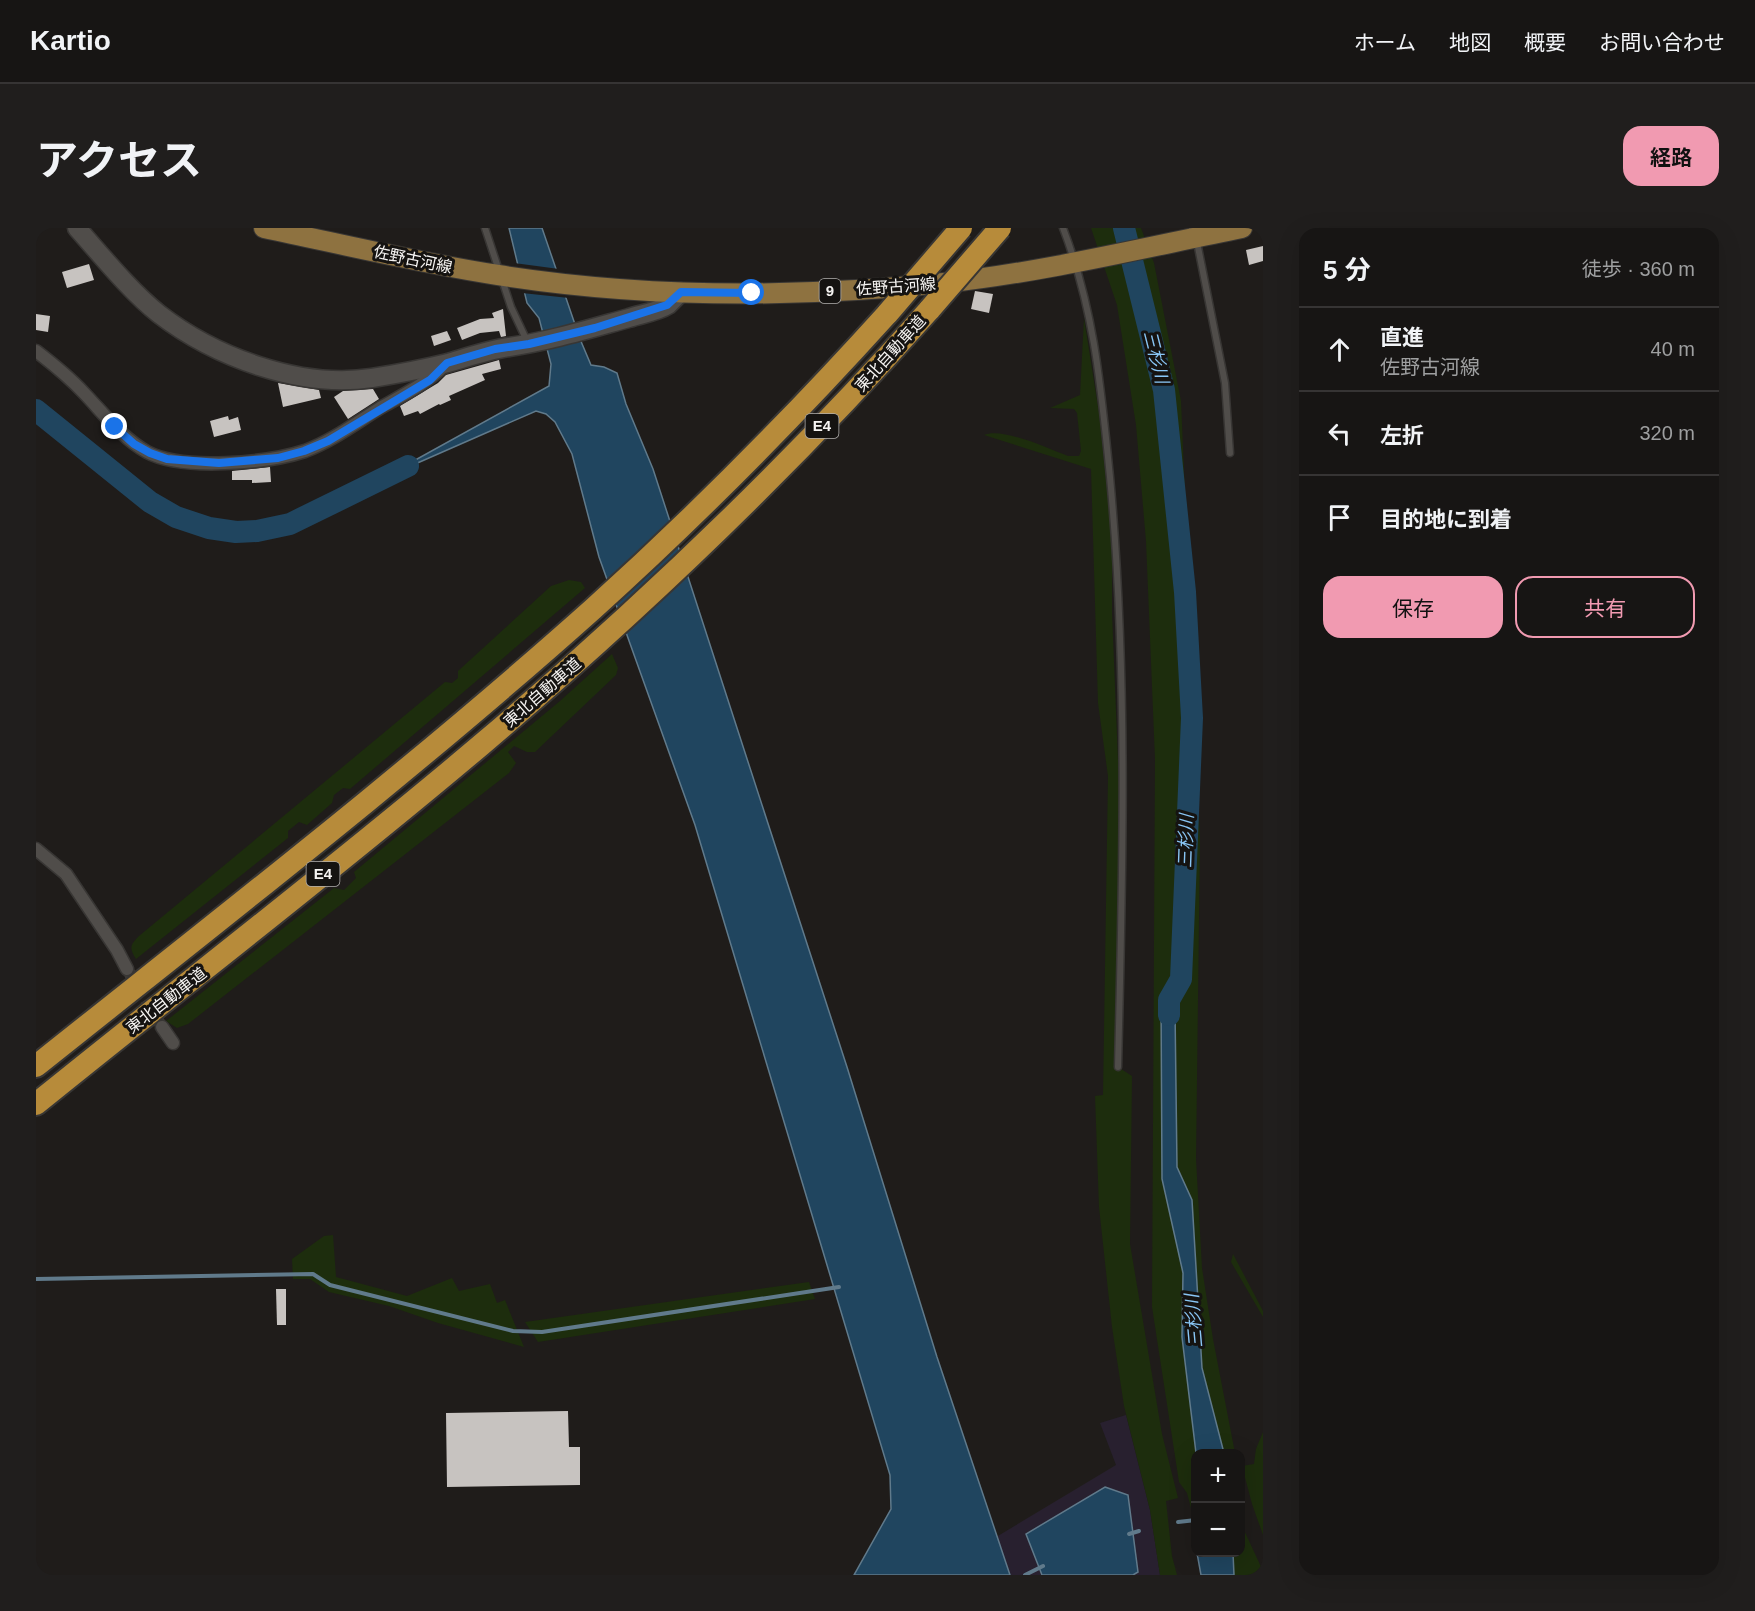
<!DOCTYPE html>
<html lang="ja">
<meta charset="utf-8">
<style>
body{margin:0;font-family:Arial,"Noto Sans JP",sans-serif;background:#201e1d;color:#f1f3f6}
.controls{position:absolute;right:18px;bottom:18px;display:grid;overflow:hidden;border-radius:12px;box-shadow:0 6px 24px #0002}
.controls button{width:54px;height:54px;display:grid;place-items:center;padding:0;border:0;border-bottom:2px solid #363434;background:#171514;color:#f1f3f6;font:30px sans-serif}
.stop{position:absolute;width:18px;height:18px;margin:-14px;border:4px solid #1a73e8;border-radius:50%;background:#fff}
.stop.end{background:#1a73e8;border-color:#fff;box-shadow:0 2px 6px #0008}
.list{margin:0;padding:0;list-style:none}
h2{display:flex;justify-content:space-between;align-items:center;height:78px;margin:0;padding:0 24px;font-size:26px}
h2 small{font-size:20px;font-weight:400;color:#9e9fa0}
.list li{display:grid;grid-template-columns:39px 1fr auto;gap:18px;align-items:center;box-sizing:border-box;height:84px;padding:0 24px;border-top:2px solid #363434}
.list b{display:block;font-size:22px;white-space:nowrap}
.list p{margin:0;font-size:20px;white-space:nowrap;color:#9e9fa0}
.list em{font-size:20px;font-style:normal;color:#9e9fa0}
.actions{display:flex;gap:12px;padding:18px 24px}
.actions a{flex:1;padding:14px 0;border:2px solid #f19ab1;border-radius:18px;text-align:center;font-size:21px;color:#f19ab1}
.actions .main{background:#f19ab1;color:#111}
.icon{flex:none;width:33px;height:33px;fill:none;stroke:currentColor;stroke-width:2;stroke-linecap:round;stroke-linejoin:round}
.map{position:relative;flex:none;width:1227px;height:1347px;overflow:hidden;border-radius:18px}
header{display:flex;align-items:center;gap:36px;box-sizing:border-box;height:84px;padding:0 30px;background:#171514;border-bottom:2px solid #363434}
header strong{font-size:28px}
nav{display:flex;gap:33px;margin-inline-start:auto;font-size:21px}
.intro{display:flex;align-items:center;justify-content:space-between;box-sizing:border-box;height:144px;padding:0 36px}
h1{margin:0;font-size:42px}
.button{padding:15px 27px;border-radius:18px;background:#f19ab1;color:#111;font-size:21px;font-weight:700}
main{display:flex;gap:36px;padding:0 36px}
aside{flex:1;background:#171514;border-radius:18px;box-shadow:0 6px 24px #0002}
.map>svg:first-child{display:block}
.industrial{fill:#28202f}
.green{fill:#1d2d0d}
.water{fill:#20455f;stroke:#607a8b;stroke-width:1.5}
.pier{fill:#1f1c1a}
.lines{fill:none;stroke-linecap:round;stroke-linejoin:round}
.stream{stroke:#607a8b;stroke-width:4}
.river{stroke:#20455f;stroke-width:22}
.building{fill:#c7c3c0}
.street-tunnel{stroke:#3f3c3a;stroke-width:12;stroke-dasharray:12 6;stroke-linecap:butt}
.lane-casing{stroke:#383634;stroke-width:9}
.street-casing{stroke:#383634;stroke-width:15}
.secondary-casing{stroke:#383634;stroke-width:21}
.primary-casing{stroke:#383634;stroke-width:22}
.highway-casing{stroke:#383634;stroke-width:26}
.lane{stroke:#504d4a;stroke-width:6}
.street{stroke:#504d4a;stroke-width:12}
.secondary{stroke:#504d4a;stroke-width:18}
.primary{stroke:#8e7240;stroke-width:20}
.highway{stroke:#b78b3a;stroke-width:22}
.highway-bridge-casing{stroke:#383634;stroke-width:26;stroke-linecap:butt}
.highway-bridge{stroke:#b78b3a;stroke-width:22}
.route{stroke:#1a73e8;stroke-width:8}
.labels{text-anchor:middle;stroke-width:6;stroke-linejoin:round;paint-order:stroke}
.shield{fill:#151311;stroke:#b2b0ae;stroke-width:1.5}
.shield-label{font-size:15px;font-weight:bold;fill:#f6f4f2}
.street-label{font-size:16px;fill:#f6f4f2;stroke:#151311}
.water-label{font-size:18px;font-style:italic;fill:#89c6f5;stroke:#151311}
</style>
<header>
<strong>Kartio</strong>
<nav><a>ホーム</a><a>地図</a><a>概要</a><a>お問い合わせ</a></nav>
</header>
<div class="intro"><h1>アクセス</h1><a class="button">経路</a></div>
<main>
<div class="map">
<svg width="1227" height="1347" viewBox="0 0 1227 1347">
<rect width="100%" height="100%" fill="#1f1c1a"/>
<path class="industrial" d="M1090,1187l24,95 10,65h-227l183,-110 -16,-42z"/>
<g class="green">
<path d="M1055,0h50l13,35 27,138 19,439 -4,319 6,109 11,71 22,114h-11l-22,-85 -10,-168 -15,-33 -2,-158 2,-25 -16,14 1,181 21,94 -1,64 14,103 -1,57 -4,11 -4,-15 -8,-11 -27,-175 3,-548 -9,-218 -10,-116 -19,-120z"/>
<path d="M1048,90l15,95 13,126v74l7,172 -1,282 14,9 -2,168 32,190 16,64 -12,3 6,55 5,19h-17l-10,-65 -26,-104 -12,-79 -13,-120 -4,-111 8,-1 5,-319 -10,-73 -7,-234 -107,-34c19,-8 65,14 84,21h11l2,-5 -4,-38 -3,-4 -24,-1 30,-13z"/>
<path d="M533,352l12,2 4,6 -235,201 -7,-1 -9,7 -2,8 -25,22 -8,-3 -11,9v7l-152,121c-7,-11 -6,-14 3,-23l306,-254 7,1 6,-5v-7l93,-85z"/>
<path d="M576,426l6,14 -2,7 -81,77h-8l-13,-6 -6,6 8,11 -7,10 -321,251 -11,4 -11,-7 168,-133 10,2 12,-12 -2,-6 206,-171z"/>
<path d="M297,1007l3,42 71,19 45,-18 7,13 31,-7 7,19 8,-3 19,47 -86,-24 -49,-17 -60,-14 -19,-13h-17l-1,-20 32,-23z"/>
<path d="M1197,1026l30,57v6l-32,-55z"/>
<path d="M773,1054l6,17 -277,43 -13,-20z"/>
<path d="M1227,1204v103l-11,-31 -10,-38 12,-2 2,-15z"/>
<path d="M1205,1289l2,11 20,43v4h-29l-1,-22 7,-1z"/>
</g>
<g class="water">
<path d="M473,0h33l38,111 11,26 13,2 13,6 9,31 27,65 194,598 90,290 73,218h-156l37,-66 -1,-34 -195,-650 -96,-268 -27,-103 -17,-32 -9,-8 -10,-3 -155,68 168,-93 2,-22 -12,-46 -12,-15z"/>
<path d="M1138,750l3,6 -2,25 2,158 15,33 10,168 22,85h-28l-14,-116 1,-64 -21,-94 -1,-181z"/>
<path d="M1069,1259l23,8 10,77 -5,3h-91l-16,-41z"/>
<path d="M1161,1325h36l1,22h-33z"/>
</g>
<path class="pier" d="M478,35l45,6 10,29 -47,-5z"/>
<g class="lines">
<g class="stream">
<path d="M0,1051l277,-5 17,11 183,46 29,1 297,-45"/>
<path d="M1142,1294l18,-2"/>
<path d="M1093,1306l10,-3"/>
<path d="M989,1347l18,-9"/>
</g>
<g class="river">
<path d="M1088,0l40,162 21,202 7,126 -11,261 -12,21v15"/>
<path d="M0,182l114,92 26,15 33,11 27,4 21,-1 33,-7 118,-58"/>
</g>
</g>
<g class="building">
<path d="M1227,18v15l-14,4 -3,-15z"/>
<path d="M53,36l5,16 -27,8 -5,-16z"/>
<path d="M939,63l18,3 -4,19 -18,-4z"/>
<path d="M467,81l3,27 -5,1 -2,-6 -19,2 -18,7 -5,-12 23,-9 14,-1 -2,-5z"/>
<path d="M0,86l14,2 -2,16 -12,-2z"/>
<path d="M411,103l4,9 -17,6 -3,-10z"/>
<path d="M463,132l2,9 -19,5 3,6 -36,16 2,4 -11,5 -1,-1 -19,10 -2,-3 -14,5 -4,-10 38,-23 8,-8z"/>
<path d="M242,155l41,7 2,8 -38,9z"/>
<path d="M337,161l6,10 -31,20 -14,-22 9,-6z"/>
<path d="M192,188l1,4 9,-3 3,13 -27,7 -4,-16z"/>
<path d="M234,239l1,15 -19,1v-3h-20v-9z"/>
<path d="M240,1061h10v36h-9z"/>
<path d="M532,1183l1,36h11v38l-133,2 -1,-74z"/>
</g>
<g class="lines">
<path class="street-tunnel" d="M91,741l35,58"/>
<defs>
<g id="lane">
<path d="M449,0l26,79 16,34"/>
<path d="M1027,0c32,84 38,161 47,249 18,196 13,393 8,590"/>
<path d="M1156,0l4,9 29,146 5,70"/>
</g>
<g id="street">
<path d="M0,123c17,13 34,27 48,42 20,21 38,45 63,59 35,19 121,11 158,-1 27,-10 51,-28 75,-43 23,-13 46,-24 65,-43"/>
<path d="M0,621l30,25 51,76 10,19"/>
<path d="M126,799l11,16"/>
</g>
<path id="secondary" d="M41,0c24,27 54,64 82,86 56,43 141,75 213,64 25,-4 51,-9 76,-15 20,-6 40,-13 61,-16 41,-6 80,-18 120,-29 12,-4 28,-6 39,-13 4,-4 9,-9 13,-13"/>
<path id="primary" d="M228,0c77,16 155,35 234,47 146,23 298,23 446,8 100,-11 199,-35 298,-55"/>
<g id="highway">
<path d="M0,838c188,-150 378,-297 557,-457 103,-93 202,-193 295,-296"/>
<path d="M0,876c148,-120 300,-236 445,-359 160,-136 311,-280 449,-436"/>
</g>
</defs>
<use href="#lane" class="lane-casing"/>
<use href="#street" class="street-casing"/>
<use href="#secondary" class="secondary-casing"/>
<use href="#primary" class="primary-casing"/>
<use href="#highway" class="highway-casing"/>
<use href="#lane" class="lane"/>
<use href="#street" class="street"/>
<use href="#secondary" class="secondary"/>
<use href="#primary" class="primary"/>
<use href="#highway" class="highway"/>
<defs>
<g id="highway-bridge">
<path d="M894,81l70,-81"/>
<path d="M852,85l73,-85"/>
</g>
</defs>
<use href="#highway-bridge" class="highway-bridge-casing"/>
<use href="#highway-bridge" class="highway-bridge"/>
</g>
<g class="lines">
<path class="route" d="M79,199l19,17 16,9 17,6 52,4 59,-5 26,-7 24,-10 102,-61 17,-17 48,-14 34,-5 66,-16 72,-23 14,-13 71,1"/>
</g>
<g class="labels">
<g class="shield">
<rect x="783.5" y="51" width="21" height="24" rx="4.5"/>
<rect x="769.5" y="186" width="33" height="24" rx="4.5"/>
<rect x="270.5" y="634" width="33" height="24" rx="4.5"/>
</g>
<g class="shield-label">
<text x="794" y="68">9</text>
<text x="786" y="203">E4</text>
<text x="287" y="651">E4</text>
</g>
<g class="street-label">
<text transform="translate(377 31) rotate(12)" y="6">佐野古河線</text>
<text transform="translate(860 58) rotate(-4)" y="6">佐野古河線</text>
<text transform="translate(854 125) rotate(-48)" y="6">東北自動車道</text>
<text transform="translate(506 464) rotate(-41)" y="6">東北自動車道</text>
<text transform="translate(130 772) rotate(-38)" y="6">東北自動車道</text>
</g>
<g class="water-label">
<text transform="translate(1120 129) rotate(76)" y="6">三杉川</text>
<text transform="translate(1150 613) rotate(-88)" y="6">三杉川</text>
<text transform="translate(1158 1093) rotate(-95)" y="6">三杉川</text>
</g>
</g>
</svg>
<div class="controls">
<button>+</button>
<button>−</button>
</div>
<div class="stop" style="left:716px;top:65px"></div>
<div class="stop end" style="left:79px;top:199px"></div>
</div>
<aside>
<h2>5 分<small>徒歩 · 360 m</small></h2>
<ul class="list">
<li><svg class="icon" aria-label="ahead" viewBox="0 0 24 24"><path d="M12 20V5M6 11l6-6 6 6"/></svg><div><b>直進</b><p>佐野古河線</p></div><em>40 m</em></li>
<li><svg class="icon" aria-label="left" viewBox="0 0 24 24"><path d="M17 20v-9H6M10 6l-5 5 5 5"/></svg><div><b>左折</b></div><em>320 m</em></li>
<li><svg class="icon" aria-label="arrive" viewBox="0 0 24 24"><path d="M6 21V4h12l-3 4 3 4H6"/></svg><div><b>目的地に到着</b></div></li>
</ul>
<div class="actions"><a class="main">保存</a><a>共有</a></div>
</aside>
</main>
